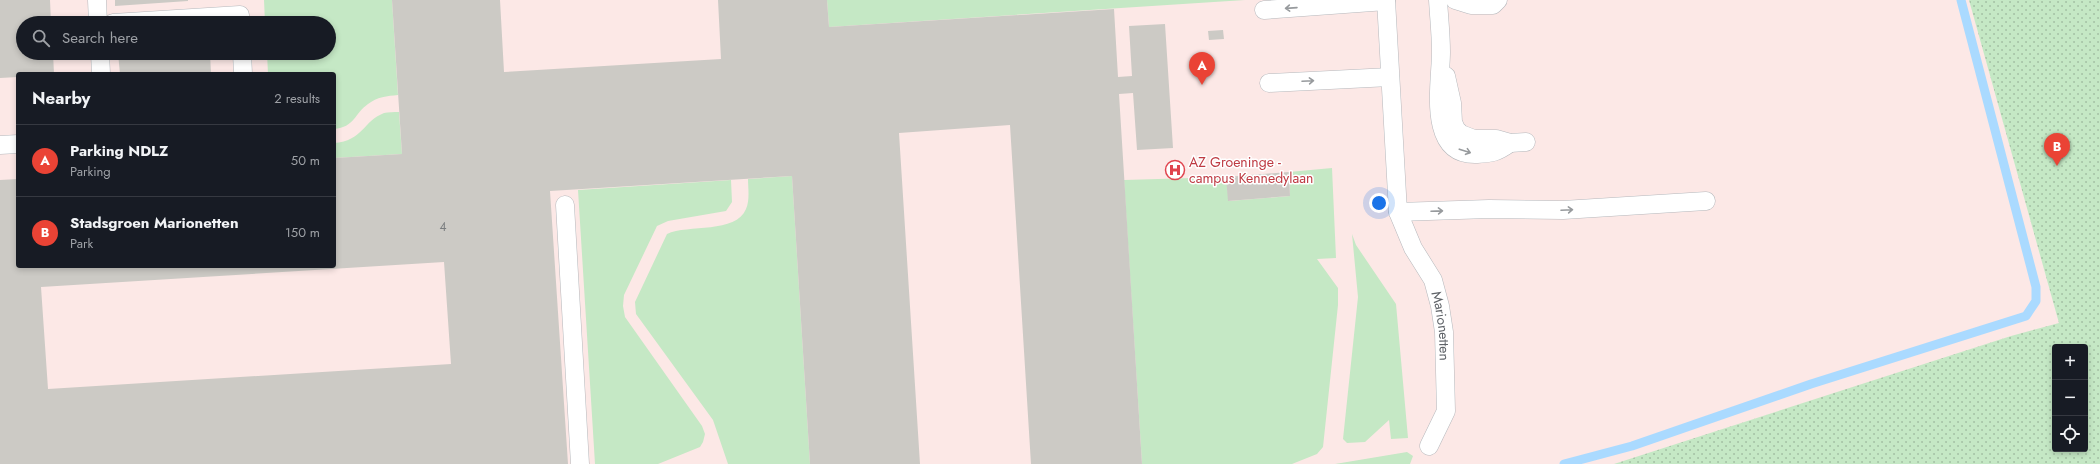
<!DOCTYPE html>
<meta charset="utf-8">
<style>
body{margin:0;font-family:Jost,sans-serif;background:#242831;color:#f1f3f6}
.controls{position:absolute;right:12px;bottom:12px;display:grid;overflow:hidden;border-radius:4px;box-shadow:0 2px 6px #0003}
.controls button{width:36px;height:36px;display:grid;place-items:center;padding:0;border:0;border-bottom:1px solid #363941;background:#171b24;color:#f1f3f6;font:20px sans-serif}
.you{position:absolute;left:1379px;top:203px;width:14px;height:14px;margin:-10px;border:3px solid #fff;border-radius:50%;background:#1a73e8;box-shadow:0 0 0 6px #1a73e833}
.badge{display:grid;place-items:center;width:26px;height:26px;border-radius:50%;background:#ea4335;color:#fff;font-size:13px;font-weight:700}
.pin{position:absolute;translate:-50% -33px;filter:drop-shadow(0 1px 2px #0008)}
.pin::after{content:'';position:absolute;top:21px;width:14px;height:12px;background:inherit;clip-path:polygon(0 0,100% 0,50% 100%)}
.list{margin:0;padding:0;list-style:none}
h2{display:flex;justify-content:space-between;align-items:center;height:52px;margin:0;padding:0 16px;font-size:17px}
h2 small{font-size:13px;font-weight:400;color:#9ea1a6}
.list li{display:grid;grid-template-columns:26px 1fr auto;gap:12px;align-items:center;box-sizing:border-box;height:72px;padding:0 16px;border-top:1px solid #363941}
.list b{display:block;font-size:15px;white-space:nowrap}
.list p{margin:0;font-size:13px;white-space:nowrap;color:#9ea1a6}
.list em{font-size:13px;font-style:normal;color:#9ea1a6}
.icon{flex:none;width:22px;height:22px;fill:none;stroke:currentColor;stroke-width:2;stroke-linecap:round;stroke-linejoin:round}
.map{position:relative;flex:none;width:2100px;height:464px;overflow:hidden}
.search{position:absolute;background:#171b24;box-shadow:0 2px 6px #0003;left:16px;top:16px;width:320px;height:44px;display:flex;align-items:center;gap:10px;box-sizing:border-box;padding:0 14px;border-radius:22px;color:#9ea1a6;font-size:15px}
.panel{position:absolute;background:#171b24;box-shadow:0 2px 6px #0003;left:16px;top:72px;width:320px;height:196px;border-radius:4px}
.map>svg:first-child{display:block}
.medical{fill:#fce8e6;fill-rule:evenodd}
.grass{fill:#c5e8c5}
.park{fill:url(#park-dots);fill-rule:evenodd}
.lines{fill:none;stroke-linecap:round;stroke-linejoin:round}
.stream{stroke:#aadaff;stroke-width:9}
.building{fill:#cccac5;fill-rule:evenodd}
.service-casing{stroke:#b5b8bc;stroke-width:19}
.service{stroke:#fff;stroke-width:18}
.oneway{stroke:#979a9d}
.labels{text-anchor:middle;stroke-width:3;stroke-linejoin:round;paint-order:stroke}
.number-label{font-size:12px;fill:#7a7d7f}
.health-label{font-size:14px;fill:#be3a42;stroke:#fff;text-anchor:start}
.street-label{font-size:14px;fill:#5f6368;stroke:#fff}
</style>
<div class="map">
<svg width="2100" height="464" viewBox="0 0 2100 464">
<defs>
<pattern id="park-dots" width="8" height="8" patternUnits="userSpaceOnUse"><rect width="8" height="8" fill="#c5e8c5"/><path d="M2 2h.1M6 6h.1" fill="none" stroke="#a3c0a4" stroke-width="1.8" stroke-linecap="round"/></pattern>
</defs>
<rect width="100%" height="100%" fill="#f1efe8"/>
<path class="medical" d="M0,0h1969l90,323 -444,141h-1615zM23,23h306v30h-306zM18,74h316v192h-316z"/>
<g class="grass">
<path d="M264,0h128l6,95c-11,1 -21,2 -30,9 -14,10 -13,23 -34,25v-55h-66l-1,-21h62v-30h-64z"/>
<path d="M827,0h418l-416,27z"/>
<path d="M399,112l3,42 -68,4v-15c29,-2 29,-22 50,-30 4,-1 10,-1 15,-1z"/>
<path d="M1332,168l4,90 -19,1 21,29v17l-15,142 -6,7 -25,10h-150l-18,-284 102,-3 3,24 61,-5 -1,-24z"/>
<path d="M792,176l18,288h-82l-15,-44 -77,-106 -1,-12 32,-68c21,-10 69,0 79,-25 4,-9 2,-21 2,-30z"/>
<path d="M731,180l1,22 -6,9 -58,10 -11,5 -33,69 -1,11 2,11 77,109 3,8 -2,8 -3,5 -42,17h-63l-17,-274z"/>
<path d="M1352,234l4,11 40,59 12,134 -17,1 -2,-19 -24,22 -18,1 -4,-4 15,-142z"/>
<path d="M1407,452l6,4 -3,8h-75z"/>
</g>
<path class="park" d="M1969,0h131v464h-486l397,-128 48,-13zM2055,347h30v102h-30z"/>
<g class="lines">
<path class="stream" d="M1564,464l68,-18 179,-62 215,-68 10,-15v-14l-75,-287"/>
</g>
<g class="building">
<path d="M0,0h50l1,23h-28v30h30l1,21h-36v3l-18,1z"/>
<path d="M115,0h73v1l-73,5z"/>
<path d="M392,0h108l4,72 217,-13 -3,-59h109l2,27 285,-18 4,68 14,-1 -3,-50 36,-2 8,124 -36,2 -4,-57 -14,1 23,370h-111l-21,-339 -111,8 21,331h-110l-18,-288 -242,15 18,273h-568v-284l18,-1v87h316v-108l68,-4zM444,262l7,102 -403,25 -7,-102z"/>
<path d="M1223,30l1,9 -15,1 -1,-9z"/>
<path d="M118,53h92l1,21h-91z"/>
<path d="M1289,172l1,24 -62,5 -2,-24z"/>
</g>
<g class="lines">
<defs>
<g id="service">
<path d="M97,0l1,23"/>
<path id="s1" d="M1386,0l12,212 15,36 20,32 7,26 4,26 2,79 -17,35"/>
<path d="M1438,0c1,17 3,35 3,52 0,31 -15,103 35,102 16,-1 20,-1 34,-11"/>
<path d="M1455,0l16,5h22l5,-5"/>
<path d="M1264,10l122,-9"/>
<path d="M113,23l127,-8v8"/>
<path d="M100,53l1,21"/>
<path d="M242,53l1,21"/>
<path d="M1446,76l6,27 1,19 3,7 5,5 13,5h22l14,4 16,-1"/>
<path d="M1269,83l121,-6"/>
<path d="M0,145l18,-1"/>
<path d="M565,205l15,259"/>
<path d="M1398,212l91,-3 74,1 143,-9"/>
</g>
</defs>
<use href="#service" class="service-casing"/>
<use href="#service" class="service"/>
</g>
<defs><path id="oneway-shaft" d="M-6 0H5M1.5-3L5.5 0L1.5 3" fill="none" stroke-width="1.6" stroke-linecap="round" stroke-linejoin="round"/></defs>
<g class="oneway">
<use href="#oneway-shaft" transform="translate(1291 8) rotate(176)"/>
<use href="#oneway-shaft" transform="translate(1308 81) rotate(-3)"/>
<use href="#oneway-shaft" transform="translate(1465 151) rotate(18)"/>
<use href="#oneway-shaft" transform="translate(1567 210) rotate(-3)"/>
<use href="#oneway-shaft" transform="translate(1437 211) rotate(-2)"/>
</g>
<defs>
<symbol id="hospital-ring" viewBox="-11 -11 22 22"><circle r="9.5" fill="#fff" stroke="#e0444e" stroke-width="1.5"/><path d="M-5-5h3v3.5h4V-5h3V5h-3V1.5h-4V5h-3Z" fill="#e0444e"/></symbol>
</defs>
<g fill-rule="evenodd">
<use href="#hospital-ring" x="1164" y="159" width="22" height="22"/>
</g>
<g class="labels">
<g class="number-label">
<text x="443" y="231">4</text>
</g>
<g class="health-label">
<text x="1189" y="167">AZ Groeninge -<tspan x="1189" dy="16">campus Kennedylaan</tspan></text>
</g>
<g class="street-label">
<text dy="5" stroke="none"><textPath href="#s1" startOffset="336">Marionetten</textPath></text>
</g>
</g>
</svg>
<div class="controls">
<button>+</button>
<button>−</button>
<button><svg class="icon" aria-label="locate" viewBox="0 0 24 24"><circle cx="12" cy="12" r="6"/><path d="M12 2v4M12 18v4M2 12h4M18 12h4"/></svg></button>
</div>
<div class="you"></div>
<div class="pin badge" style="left:1202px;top:85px">A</div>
<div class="pin badge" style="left:2057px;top:166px">B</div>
<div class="search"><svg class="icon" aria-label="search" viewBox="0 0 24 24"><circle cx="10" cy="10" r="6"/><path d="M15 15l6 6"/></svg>Search here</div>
<section class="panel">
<h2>Nearby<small>2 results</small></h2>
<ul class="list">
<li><span class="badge">A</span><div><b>Parking NDLZ</b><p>Parking</p></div><em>50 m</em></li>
<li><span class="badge">B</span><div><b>Stadsgroen Marionetten</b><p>Park</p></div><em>150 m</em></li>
</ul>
</section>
</div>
